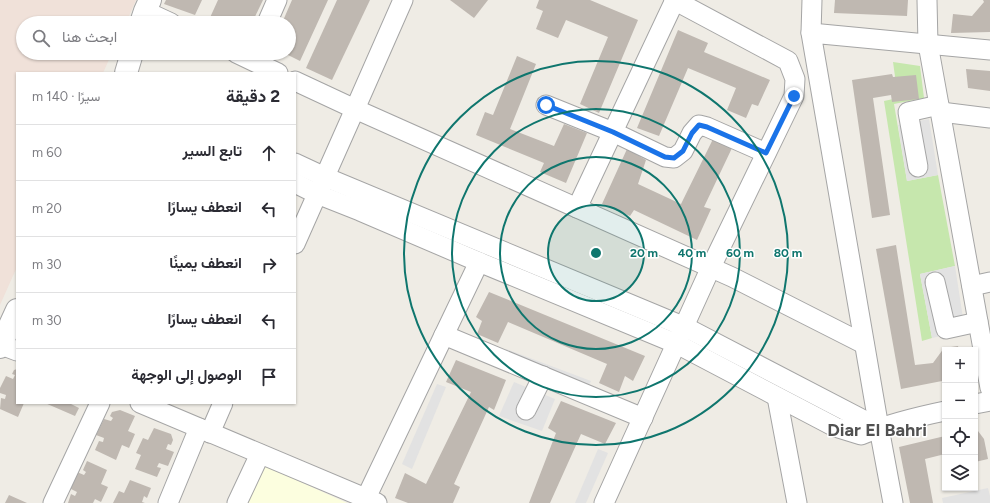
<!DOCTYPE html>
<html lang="ar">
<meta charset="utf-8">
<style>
body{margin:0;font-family:Figtree,Vazirmatn,sans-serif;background:#f7f7f7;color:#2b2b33;direction:rtl}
.controls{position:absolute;right:12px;bottom:12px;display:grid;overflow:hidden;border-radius:0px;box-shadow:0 1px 3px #0004}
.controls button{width:36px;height:36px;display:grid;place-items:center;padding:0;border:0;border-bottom:1px solid #e1e1e2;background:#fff;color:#2b2b33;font:20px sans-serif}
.stop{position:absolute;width:12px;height:12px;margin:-9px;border:3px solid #1a73e8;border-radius:50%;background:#fff}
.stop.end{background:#1a73e8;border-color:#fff;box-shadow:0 1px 4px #0008}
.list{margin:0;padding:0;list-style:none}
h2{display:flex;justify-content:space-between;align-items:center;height:52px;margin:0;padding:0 16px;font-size:17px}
h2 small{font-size:13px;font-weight:400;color:#7c7c81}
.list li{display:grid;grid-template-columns:26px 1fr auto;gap:12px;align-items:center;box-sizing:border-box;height:56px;padding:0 16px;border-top:1px solid #e1e1e2}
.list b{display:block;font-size:15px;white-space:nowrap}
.list em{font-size:13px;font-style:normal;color:#7c7c81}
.icon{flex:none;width:22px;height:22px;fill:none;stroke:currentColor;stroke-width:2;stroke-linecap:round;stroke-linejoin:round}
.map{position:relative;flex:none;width:990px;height:503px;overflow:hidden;direction:ltr}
.search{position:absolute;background:#fff;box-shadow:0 1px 3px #0004;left:16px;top:16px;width:280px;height:44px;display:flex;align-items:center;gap:10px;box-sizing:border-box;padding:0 14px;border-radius:22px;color:#7c7c81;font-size:15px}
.panel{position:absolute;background:#fff;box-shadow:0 1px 3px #0004;left:16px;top:72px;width:280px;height:332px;border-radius:0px;direction:rtl}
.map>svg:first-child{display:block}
.education{fill:#fcfedf}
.military{fill:#f0e1d9}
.grass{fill:#c6e7ad}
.parking{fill:#e2e2e2}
.building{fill:#bfb8b1}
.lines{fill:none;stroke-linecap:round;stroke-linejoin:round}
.minor-casing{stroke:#a5a5a5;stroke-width:21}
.tertiary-casing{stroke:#a5a5a5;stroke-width:24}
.minor{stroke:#fff;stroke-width:19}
.tertiary{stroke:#fff;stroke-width:22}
.route{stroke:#1a73e8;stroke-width:5}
.ring{fill:none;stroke:#0f766e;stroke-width:2}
.labels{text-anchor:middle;stroke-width:3;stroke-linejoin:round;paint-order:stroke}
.district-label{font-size:18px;font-weight:bold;fill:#515151;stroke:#fff}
.centre{fill:#0f766e;stroke:#fff;stroke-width:2}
.ring-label{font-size:12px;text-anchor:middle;font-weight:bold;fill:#0f766e;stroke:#fff;stroke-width:3;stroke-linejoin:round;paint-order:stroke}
</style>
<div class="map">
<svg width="990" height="503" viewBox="0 0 990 503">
<rect width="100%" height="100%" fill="#efece5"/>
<path class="education" d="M261,464l86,39h-104z"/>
<path class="military" d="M0,0h136l-10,23h-103v30h89l-9,20h-86v194l-17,38z"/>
<path class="grass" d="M893,62l27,4 4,32 -30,6 13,77 31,-6 17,91 -35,8 12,64 -10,3 -38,-240 14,-3z"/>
<g class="parking">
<path d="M929,119l9,56 -31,6 -9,-56z"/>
<path d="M955,266l10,65 -33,7 -12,-64z"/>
<path d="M506,349l85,32 -10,19 -84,-34z"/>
<path d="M514,382l41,17 -13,32 -43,-15z"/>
<path d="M437,384l9,3 -34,82 -10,-5z"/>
<path d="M598,449l10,4 -22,50h-11z"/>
<path d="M988,488l2,8v7h-47l-1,-5z"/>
</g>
<g class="building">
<path d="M166,0h36l-7,15 -31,-11z"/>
<path d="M218,0h45l-11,23h-42l-2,-1z"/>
<path d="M292,0h36l-28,61 -16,-8h5v-30h-7z"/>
<path d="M337,0h33l-38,80 -26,-12z"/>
<path d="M450,0h38l-14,18z"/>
<path d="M539,0h51l48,20 -39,93 -19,-9 28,-67 -42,-17 -8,18 -22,-9 7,-18 -7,-3z"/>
<path d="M835,0h73l-1,16 -73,-3z"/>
<path d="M983,0h7v32l-39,1 2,-19 19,2 12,-14z"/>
<path d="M678,30l30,13 -4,9 66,28 -12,26 -6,-2 -6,14 -19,-8 9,-22 -48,-20 -29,68 -22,-8z"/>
<path d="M517,56l19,8 -26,65 44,17 10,-22 23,9 -21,50 -26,-11 4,-9 -68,-28 9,-23 8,3z"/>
<path d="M966,69l24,2v20l-22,-3z"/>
<path d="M892,74l1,3 23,-2 3,24 -27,3 -1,-7 -18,3 17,117 -18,3 -20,-138z"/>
<path d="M713,139l19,9 -28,59 7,2 -14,31 -63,-30 -4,6 -28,-12 25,-55 19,11 -8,24 43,20z"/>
<path d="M896,245l19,120 18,-2 11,-15 14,-2 1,4h-14v31h-3l-41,8 -25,-140z"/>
<path d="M489,292l156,64 -12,25 -8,-5 -6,16 -20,-9 8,-19 -99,-42 -10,21 -21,-9 5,-13 -6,-4z"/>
<path d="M456,360l50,20 -12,30 -5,-3 -35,77 6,3 -7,16h-45l-13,-5 10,-25 21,11 45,-92 -25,-10z"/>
<path d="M17,369v34h7l-6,14 -18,-8 1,-11 4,1 1,-4 -6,-2v-5l6,-12 7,3 2,-4 -3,-1 2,-4z"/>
<path d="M561,401l55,22 -11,21 -24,-10 -31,69h-21l27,-70 -8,-5z"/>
<path d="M45,403h27l-1,1 8,4 -4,8z"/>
<path d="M120,410l15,6 -7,15 7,3 -6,14 -7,-3 -6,15 -21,-10 4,-9 4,1 1,-4 -8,-3 8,-16 7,2 2,-3 -3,-2 2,-4z"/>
<path d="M154,428l17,6 2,6 -2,5 -3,-1 -2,5 8,3 -6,14 -9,-3 -2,4 4,1 -4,9 -22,-8 6,-14 -5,-2 7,-15 5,2z"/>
<path d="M975,430l3,1 6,8 4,20 -13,3z"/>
<path d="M945,436v18l-20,5 8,44h-23l-11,-56z"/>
<path d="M87,461l20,9 -6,14 7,3 -7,15 -6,-3 -2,4h-25l3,-9 4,2 2,-4 -8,-4 8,-16 7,3 2,-3 -3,-2z"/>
<path d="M130,480l21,8 -4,10 -3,-2 -2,6 3,1h-32l6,-12 5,2z"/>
<path d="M9,495l18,8h-22z"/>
</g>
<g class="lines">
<defs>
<g id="minor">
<path d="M927,0l1,44 62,344"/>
<path d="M145,11l26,12"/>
<path d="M267,23l10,-23"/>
<path d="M811,33l1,-33"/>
<path d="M236,53l42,20"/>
<path d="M295,81l60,28 377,168 132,67"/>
<path d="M546,105l67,27 52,25 9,1 9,-7 9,-18 7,-8 8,2 59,26"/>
<path d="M941,112l49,6"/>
<path d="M295,163l30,14 360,150 194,101"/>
<path d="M918,167l-10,-55 31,-7"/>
<path d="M295,183l22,11 43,17 119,51 198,82 158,83 26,8c27,-11 55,-18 84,-24"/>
<path d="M577,208l98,-208"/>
<path d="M295,244l60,-135 48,-109"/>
<path d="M935,282l11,47 32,-7"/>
<path d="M972,286l18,-4"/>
<path d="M444,335l199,83"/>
<path d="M1,345l16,6"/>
<path d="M777,397l20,106"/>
<path d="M140,403l237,100"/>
<path d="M975,404l15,-3"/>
<path d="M526,410l17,-34"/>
<path d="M210,433l13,-30"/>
<path d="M366,498l113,-236"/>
<path d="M53,503l47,-100"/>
<path d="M168,503l31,-75"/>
<path d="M237,503l23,-49"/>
<path d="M604,503l107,-236 83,-171 1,-17 -7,-18 -114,-61"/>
<path d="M893,503l-14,-75 -68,-395 179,17"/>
</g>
<g id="tertiary">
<path d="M141,23l4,-12 5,-11"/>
<path d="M126,73l6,-20"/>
<path d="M0,347l17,-37"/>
</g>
</defs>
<use href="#minor" class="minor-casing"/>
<use href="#tertiary" class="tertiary-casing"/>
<use href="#minor" class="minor"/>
<use href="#tertiary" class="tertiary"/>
</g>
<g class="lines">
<path class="route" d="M546,105l67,27 52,25 9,1 9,-7 9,-18 7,-8 8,2 59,26 28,-57"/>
</g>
<circle cx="596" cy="253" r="48" fill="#0f766e" fill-opacity=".12"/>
<g class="ring">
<circle cx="596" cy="253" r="48"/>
<circle cx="596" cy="253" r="96"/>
<circle cx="596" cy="253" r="144"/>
<circle cx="596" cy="253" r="192"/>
</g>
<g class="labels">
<g class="district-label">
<text x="877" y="436">Diar El Bahri</text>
</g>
</g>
<circle cx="596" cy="253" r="6" class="centre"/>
<g class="ring-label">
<text x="644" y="257">20 m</text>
<text x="692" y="257">40 m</text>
<text x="740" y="257">60 m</text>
<text x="788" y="257">80 m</text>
</g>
</svg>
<div class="controls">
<button>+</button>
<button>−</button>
<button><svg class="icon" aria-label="locate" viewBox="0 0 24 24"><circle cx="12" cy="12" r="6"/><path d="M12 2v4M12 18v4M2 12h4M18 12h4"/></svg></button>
<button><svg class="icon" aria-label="layers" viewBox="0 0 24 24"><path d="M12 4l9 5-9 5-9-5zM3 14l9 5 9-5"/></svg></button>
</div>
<div class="stop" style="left:546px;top:105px"></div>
<div class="stop end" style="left:794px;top:96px"></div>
<div class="search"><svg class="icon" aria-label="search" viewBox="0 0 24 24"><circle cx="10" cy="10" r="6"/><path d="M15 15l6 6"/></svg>ابحث هنا</div>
<section class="panel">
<h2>2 دقيقة<small>سيرًا · 140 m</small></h2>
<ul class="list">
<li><svg class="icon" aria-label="ahead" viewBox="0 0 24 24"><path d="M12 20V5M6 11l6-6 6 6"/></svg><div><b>تابع السير</b></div><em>60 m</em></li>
<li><svg class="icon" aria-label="left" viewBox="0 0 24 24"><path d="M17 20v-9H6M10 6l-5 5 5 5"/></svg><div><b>انعطف يسارًا</b></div><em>20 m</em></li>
<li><svg class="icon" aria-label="right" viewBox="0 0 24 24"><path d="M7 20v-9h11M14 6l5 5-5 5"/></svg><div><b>انعطف يمينًا</b></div><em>30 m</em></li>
<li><svg class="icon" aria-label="left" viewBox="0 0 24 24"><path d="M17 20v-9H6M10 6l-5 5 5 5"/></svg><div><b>انعطف يسارًا</b></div><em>30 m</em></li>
<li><svg class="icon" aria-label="arrive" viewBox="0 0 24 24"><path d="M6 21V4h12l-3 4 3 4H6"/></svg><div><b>الوصول إلى الوجهة</b></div></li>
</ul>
</section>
</div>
